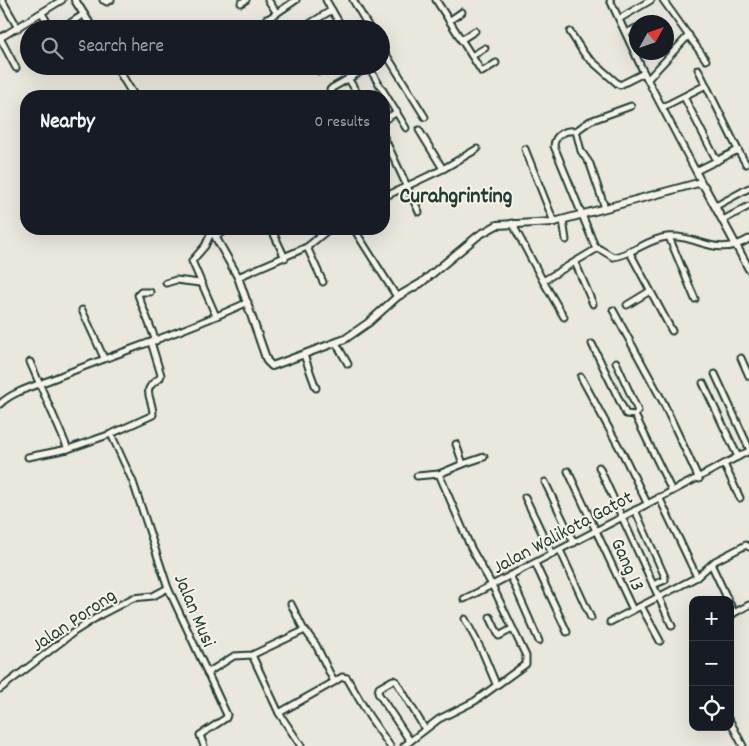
<!DOCTYPE html>
<meta charset="utf-8">
<style>
body{margin:0;font-family:Dekko,sans-serif;background:#242831;color:#f1f3f6}
.controls{position:absolute;right:15px;bottom:15px;display:grid;overflow:hidden;border-radius:10px;box-shadow:0 5px 20px #0002}
.controls button{width:45px;height:45px;display:grid;place-items:center;padding:0;border:0;border-bottom:1px solid #363941;background:#171b24;color:#f1f3f6;font:25px sans-serif}
.compass{position:absolute;left:629px;top:15px;width:45px;height:45px;border-radius:50%;background:#171b24;box-shadow:0 5px 20px #0002;rotate:50deg}
.list{margin:0;padding:0;list-style:none}
h2{display:flex;justify-content:space-between;align-items:center;height:65px;margin:0;padding:0 20px;font-size:21px}
h2 small{font-size:16px;font-weight:400;color:#9ea1a6}
.icon{flex:none;width:28px;height:28px;fill:none;stroke:currentColor;stroke-width:2;stroke-linecap:round;stroke-linejoin:round}
.map{position:relative;flex:none;width:749px;height:746px;overflow:hidden}
.search{position:absolute;background:#171b24;box-shadow:0 5px 20px #0002;left:20px;top:20px;width:370px;height:55px;display:flex;align-items:center;gap:12px;box-sizing:border-box;padding:0 18px;border-radius:28px;color:#9ea1a6;font-size:19px}
.panel{position:absolute;background:#171b24;box-shadow:0 5px 20px #0002;left:20px;top:90px;width:370px;height:145px;border-radius:20px}
.map>svg:first-child{display:block}
.lines{fill:none;stroke-linecap:round;stroke-linejoin:round}
.minor-casing{stroke:#1f3d34;stroke-width:9}
.major-casing{stroke:#1f3d34;stroke-width:10}
.minor{stroke:#f7f3e8;stroke-width:5}
.major{stroke:#f7f3e8;stroke-width:6}
.labels{text-anchor:middle;stroke-width:4;stroke-linejoin:round;paint-order:stroke}
.street-label{font-size:20px;fill:#1f3d34;stroke:#f7f3e8}
.quarter-label{font-size:22px;font-weight:bold;fill:#1f3d34;stroke:#f7f3e8}
</style>
<div class="map">
<svg width="749" height="746" viewBox="0 0 749 746">
<rect width="100%" height="100%" fill="#eae8dd"/>
<filter id="ink" filterUnits="userSpaceOnUse"><feTurbulence type="fractalNoise" baseFrequency=".02" numOctaves="2"/><feDisplacementMap in="SourceGraphic" scale="10" xChannelSelector="R" yChannelSelector="G"/><feConvolveMatrix kernelMatrix="1 2 1 2 8 2 1 2 1" color-interpolation-filters="sRGB"/></filter>
<g filter="url(#ink)">
<g class="lines">
<defs>
<g id="minor">
<path d="M2,0l16,28"/>
<path d="M103,0l4,2 4,-2"/>
<path d="M268,0l9,13 19,-13"/>
<path d="M326,0l17,29"/>
<path d="M353,0l17,29"/>
<path d="M436,0l46,72 14,-9"/>
<path d="M610,0l34,73 58,110"/>
<path d="M663,0l43,60"/>
<path d="M241,3l5,-3"/>
<path d="M42,13l9,16"/>
<path d="M266,19l6,10"/>
<path d="M619,19l32,-19"/>
<path d="M449,21l13,-9"/>
<path d="M255,27l22,-14"/>
<path d="M61,29l23,-15"/>
<path d="M301,29l31,-19"/>
<path d="M570,32l15,23 33,29 2,1 24,-12"/>
<path d="M626,33l10,-5"/>
<path d="M0,38l62,-38"/>
<path d="M0,38l16,30"/>
<path d="M461,40l14,-9"/>
<path d="M381,46l44,71"/>
<path d="M25,49l4,-3"/>
<path d="M472,56l13,-8"/>
<path d="M368,66l38,62"/>
<path d="M319,71l7,-5"/>
<path d="M348,78l11,18"/>
<path d="M648,79l41,-44"/>
<path d="M333,96l-3,-6 2,-2 37,-21"/>
<path d="M684,97l33,64"/>
<path d="M663,107l43,-22"/>
<path d="M384,120l13,-8"/>
<path d="M419,130l24,39"/>
<path d="M576,131c-11,-1 -21,3 -22,15l42,103"/>
<path d="M384,137l35,75"/>
<path d="M525,149l29,73"/>
<path d="M738,150l8,14"/>
<path d="M696,171l42,-21 -40,-81"/>
<path d="M384,197l59,-28 34,-20"/>
<path d="M716,206l33,-18"/>
<path d="M605,208l-15,-44 -9,-13 -5,-20 14,-10 41,-15"/>
<path d="M563,220l3,20"/>
<path d="M723,220l26,-14"/>
<path d="M512,223l31,58 55,-33 15,9c19,-2 34,-18 54,-20 30,-3 48,22 82,2"/>
<path d="M354,229l43,68"/>
<path d="M272,230l13,28"/>
<path d="M212,231l-7,15 -13,15 24,55"/>
<path d="M215,236l13,-7"/>
<path d="M669,237l26,62"/>
<path d="M307,247l16,35"/>
<path d="M629,251l43,80"/>
<path d="M575,262l18,42"/>
<path d="M238,277l69,-30 22,-18"/>
<path d="M543,281l21,36"/>
<path d="M166,283l10,-3 24,3"/>
<path d="M150,292h-9l-3,3 18,46"/>
<path d="M627,305l23,-14"/>
<path d="M82,310l22,48"/>
<path d="M613,310l50,92 36,77"/>
<path d="M151,342l10,33 -1,3c-21,13 -7,18 -7,37l-42,19 22,48 35,106 59,127 -1,3 -26,17 4,11"/>
<path d="M336,343l12,21"/>
<path d="M592,344l34,70 9,1"/>
<path d="M304,355l12,33"/>
<path d="M741,358l8,18"/>
<path d="M30,362l38,87"/>
<path d="M616,362l22,49 -3,4 37,76"/>
<path d="M715,374l34,74"/>
<path d="M581,377l44,81 22,45"/>
<path d="M703,383l35,74"/>
<path d="M0,404c13,-13 38,-19 55,-26 64,-26 130,-46 193,-76"/>
<path d="M456,444l7,20 -24,10 32,74 21,37 -28,14"/>
<path d="M28,457l40,-8 43,-15"/>
<path d="M463,464l21,-7"/>
<path d="M724,464l16,34"/>
<path d="M599,467l73,159"/>
<path d="M568,471l65,139"/>
<path d="M417,476l22,-2"/>
<path d="M545,482l29,61"/>
<path d="M525,497l27,57"/>
<path d="M659,497l38,80"/>
<path d="M635,510l30,67v3l-12,5"/>
<path d="M560,550l31,68"/>
<path d="M535,563l32,69"/>
<path d="M712,566l16,34"/>
<path d="M510,575l29,66"/>
<path d="M291,604l13,26"/>
<path d="M730,604l4,9"/>
<path d="M641,606l19,35"/>
<path d="M490,617l9,19 13,-7"/>
<path d="M730,617l4,-4 15,-8"/>
<path d="M465,619l18,34 13,31"/>
<path d="M610,622l87,-45 18,-16 31,-16 3,2"/>
<path d="M252,655l27,58 22,33"/>
<path d="M207,673l27,-17 18,-1 53,-25 11,15 18,37 -55,31"/>
<path d="M334,682l8,-5 5,1 22,38 21,30"/>
<path d="M0,689l74,-57 28,-18 31,-16 20,-2 15,-8"/>
<path d="M730,721l13,25"/>
<path d="M410,741l-32,-48 1,-5 14,-8 3,1 29,48"/>
<path d="M404,746l35,-27 36,-18 51,-37v-8l-34,-71 257,-134"/>
</g>
<g id="major">
<path d="M75,0l18,29"/>
<path d="M116,66l18,30"/>
<path d="M211,229l27,48 29,84 5,5 73,-27 23,-16 29,-26 24,-14 58,-48 18,-10 57,-3 144,-39 6,3 45,83"/>
</g>
</defs>
<use href="#minor" class="minor-casing"/>
<use href="#major" class="major-casing"/>
<use href="#minor" class="minor"/>
<use href="#major" class="major"/>
</g>
</g>
<g class="labels">
<g class="street-label">
<text transform="translate(562 531) rotate(-28)" y="7">Jalan Walikota Gatot</text>
<text transform="translate(629 564) rotate(66)" y="7">Gang 13</text>
<text transform="translate(196 610) rotate(67)" y="7">Jalan Musi</text>
<text transform="translate(73 619) rotate(-34)" y="7">Jalan Porong</text>
</g>
<g class="quarter-label">
<text x="456" y="202">Curahgrinting</text>
</g>
</g>
</svg>
<div class="controls">
<button>+</button>
<button>−</button>
<button><svg class="icon" aria-label="locate" viewBox="0 0 24 24"><circle cx="12" cy="12" r="6"/><path d="M12 2v4M12 18v4M2 12h4M18 12h4"/></svg></button>
</div>
<svg class="compass" viewBox="-18 -18 36 36"><path d="M0-13l5 13h-10z" fill="#e53935"/><path d="M0 13l5-13h-10z" fill="#9ea1a6"/></svg>
<div class="search"><svg class="icon" aria-label="search" viewBox="0 0 24 24"><circle cx="10" cy="10" r="6"/><path d="M15 15l6 6"/></svg>Search here</div>
<section class="panel">
<h2>Nearby<small>0 results</small></h2>
<ul class="list">
</ul>
</section>
</div>
